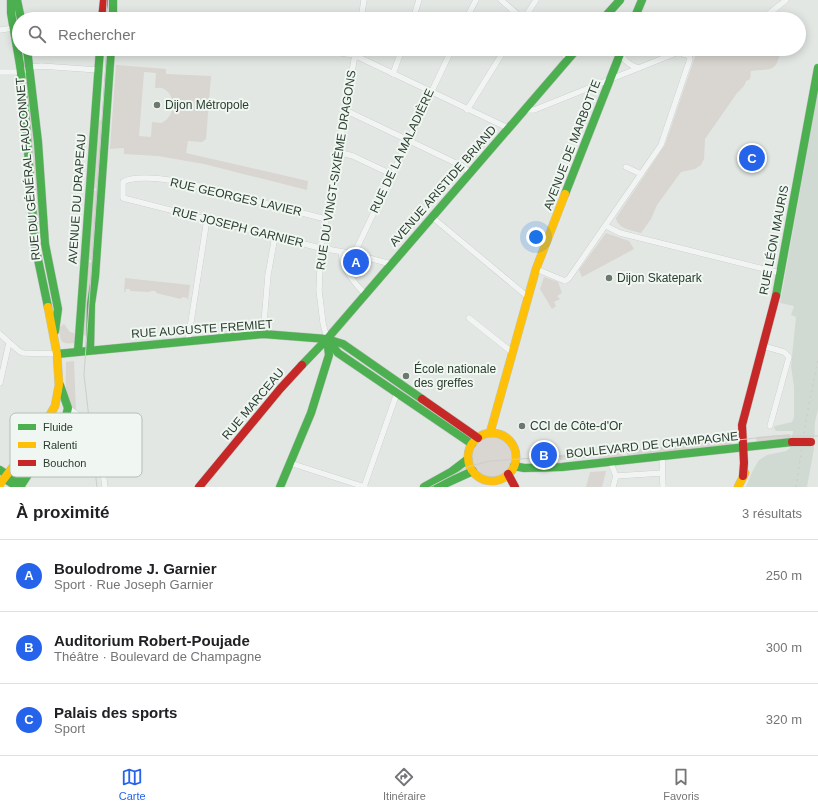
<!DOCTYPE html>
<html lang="fr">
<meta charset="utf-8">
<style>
body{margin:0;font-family:Arial,sans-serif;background:#f2f2f2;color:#202124}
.you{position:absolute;left:536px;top:237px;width:14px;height:14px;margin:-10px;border:3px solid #fff;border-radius:50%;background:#1a73e8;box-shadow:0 0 0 6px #1a73e833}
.badge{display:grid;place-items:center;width:26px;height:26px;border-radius:50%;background:#2563eb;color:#fff;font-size:13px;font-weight:700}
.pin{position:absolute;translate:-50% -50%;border:2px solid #fff;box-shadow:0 1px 4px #0006}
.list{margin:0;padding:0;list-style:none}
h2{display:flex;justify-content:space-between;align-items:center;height:52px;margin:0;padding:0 16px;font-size:17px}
h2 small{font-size:13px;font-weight:400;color:#757577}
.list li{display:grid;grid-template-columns:26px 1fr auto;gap:12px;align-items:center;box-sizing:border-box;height:72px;padding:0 16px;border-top:1px solid #e0e0e0}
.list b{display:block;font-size:15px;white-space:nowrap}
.list p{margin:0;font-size:13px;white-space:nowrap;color:#757577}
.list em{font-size:13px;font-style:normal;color:#757577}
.icon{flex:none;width:22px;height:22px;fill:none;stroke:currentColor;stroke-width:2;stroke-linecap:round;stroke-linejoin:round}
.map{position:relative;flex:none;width:818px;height:487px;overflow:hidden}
.search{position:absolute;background:#fff;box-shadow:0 2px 10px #0003;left:12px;right:12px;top:12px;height:44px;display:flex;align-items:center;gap:10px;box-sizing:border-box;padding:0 14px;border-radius:22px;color:#757577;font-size:15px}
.sheet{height:268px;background:#fff}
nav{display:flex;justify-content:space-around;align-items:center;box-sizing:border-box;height:56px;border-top:1px solid #e0e0e0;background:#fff;font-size:11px;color:#757577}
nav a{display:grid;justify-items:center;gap:2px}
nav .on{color:#2563eb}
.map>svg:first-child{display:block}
.built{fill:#d1dad2}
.green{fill:#d9d5d1;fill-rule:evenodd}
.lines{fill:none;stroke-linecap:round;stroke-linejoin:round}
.street-casing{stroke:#bfc4c0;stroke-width:6}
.fast-casing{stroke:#bfc4c0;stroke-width:9}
.slow-casing{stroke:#bfc4c0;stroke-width:9}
.jam-casing{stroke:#bfc4c0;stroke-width:9}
.street{stroke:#f1f4f2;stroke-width:5.5}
.fast{stroke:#4caf50;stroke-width:8}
.slow{stroke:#ffc107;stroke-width:8}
.jam{stroke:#c62828;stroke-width:8}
.tram{stroke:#cbcecc;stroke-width:1}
.rail{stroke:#cbcecc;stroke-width:1.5;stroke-dasharray:2 4;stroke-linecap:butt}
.jam-bridge-casing{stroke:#bfc4c0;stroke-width:9;stroke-linecap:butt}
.jam-bridge{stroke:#c62828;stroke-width:8}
.poi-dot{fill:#6b796e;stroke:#f0f6f1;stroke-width:1.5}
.labels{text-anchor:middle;stroke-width:4;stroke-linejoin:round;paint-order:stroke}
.poi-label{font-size:12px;fill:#2b3e2f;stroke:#f0f6f1;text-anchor:start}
.street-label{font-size:12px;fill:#2b3e2f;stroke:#f0f6f1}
.key{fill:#f0f6f1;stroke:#b5bfb7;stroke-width:1}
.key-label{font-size:11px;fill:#2b3e2f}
</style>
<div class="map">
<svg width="818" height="487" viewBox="0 0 818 487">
<rect width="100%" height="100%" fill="#e2e7e3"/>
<path class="built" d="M818,91v319l-3,12 -1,27 -7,38h-61l7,-17 6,-10 8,-5 19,-4 4,-3 3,-17h-17l-2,-3 1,-2 17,-4 2,-5v-30l-3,-21 5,-49 -5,-2 3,-9 -14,-3z"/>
<g class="green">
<path d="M702,49h79c-5,25 -10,19 -30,22l-1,8 -4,2 -2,5 -7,7 -32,46 -1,20 -3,6 -6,4 -14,3 -24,33 -6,14 -10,14c-10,-3 -23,-4 -25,-15l49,-73 32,-94z"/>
<path d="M116,65l50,4v5l45,2 -5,63 -4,3 -14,-1 -2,12 122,28 -1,9 -103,-26 -46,-8 -34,-2v-6l-14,1zM144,72l12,1 -1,15c3,0 6,-1 9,1 13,7 11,29 -3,34 -2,0 -6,-1 -9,-1l-1,15 -12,-1z"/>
<path d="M23,81h7l11,138 -6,1z"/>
<path d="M97,120l7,1 -4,68 -8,-1z"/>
<path d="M91,190l8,1 -4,69h-8z"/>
<path d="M606,233l23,8 5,8 -52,28 -3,-7z"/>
<path d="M86,262l8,1 -5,73 -8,-1z"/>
<path d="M544,277l14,5 4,11 -5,3 3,3 -6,3 2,4 -4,3 -12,-20z"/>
<path d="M125,278l65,7 -2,15 -1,-2 -5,-1 -1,2 -25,-6v-2h-5l-2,1 -19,-1v-2h-4l-1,3h-1z"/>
<path d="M64,324l6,8 4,1 1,4 -1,6c-14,2 -14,-3 -15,-15z"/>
<path d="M74,361l2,50c-13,-11 -10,-33 -10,-49z"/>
<path d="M790,434v6l-33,2 -1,-5z"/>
<circle cx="492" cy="457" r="20"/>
<path d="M731,440l1,6 -105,9 -1,-5z"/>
<path d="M620,450l4,3 -2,3 -23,4 -1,-6 4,-3z"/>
<path d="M593,453l2,1v3l-35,3 -1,-5z"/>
<path d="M606,471l-4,16h-16l4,-15z"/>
</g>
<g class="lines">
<defs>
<g id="street">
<path d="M501,0l22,19"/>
<path d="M361,19l3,-19"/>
<path d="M413,19l6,-19"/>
<path d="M466,19l10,-19"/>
<path d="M524,19l12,-19"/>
<path d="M762,19l24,-19"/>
<path d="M0,30l14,-2"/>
<path d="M313,49l41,6 154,73"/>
<path d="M557,49l12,10"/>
<path d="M681,49l2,5 4,1 4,-1 2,-5"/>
<path d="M620,53c5,8 9,12 18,15"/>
<path d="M0,72h20l12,-5 9,-1 57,4"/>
<path d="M393,74l9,-25"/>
<path d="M345,110l117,56 8,7"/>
<path d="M467,110l38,-61"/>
<path d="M524,110h10l147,-59"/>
<path d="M338,152l15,4 38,18"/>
<path d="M626,167l15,7"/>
<path d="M432,217l96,80"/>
<path d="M326,219c-25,-6 -49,-13 -74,-19 -28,-8 -105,-31 -129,-18v16l193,49 38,7 37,10"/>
<path d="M606,226l14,7 160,40"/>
<path d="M342,252c-3,13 14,33 23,42"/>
<path d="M354,254l98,-205"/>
<path d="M536,269l29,12 4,-3 92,-133 29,-86 -1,-4"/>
<path d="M469,318l44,35"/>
<path d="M0,334l19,17 4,2 34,1"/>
<path d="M263,334l5,-59 7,-39"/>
<path d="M327,339l-4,-16 -4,-33 2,-42 35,-199"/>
<path d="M188,341l19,-122"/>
<path d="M763,346l21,6 5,5 -19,69"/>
<path d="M0,383l9,-40"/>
<path d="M68,408l10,7 16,6 3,5 8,61"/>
<path d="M662,456l1,31"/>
<path d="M610,461l6,15 -3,11"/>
<path d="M290,463l75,24"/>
<path d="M616,476l46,-3"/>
<path d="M364,487l33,-94"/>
</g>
<g id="fast">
<path d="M11,0v13l9,52 5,45 10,135 13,62"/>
<path d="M17,0l4,19"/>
<path d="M113,0v19"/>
<path d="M603,19l17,-19"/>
<path d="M634,19l8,-19"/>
<path d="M27,49l11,93 7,102 13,65 -3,22"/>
<path d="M565,194l57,-145"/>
<path d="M776,296l42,-228"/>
<path d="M327,339l11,14 134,91"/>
<path d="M90,350l1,-46 4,-27 16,-228"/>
<path d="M78,351l22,-302"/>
<path d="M57,354l206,-20 64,5 16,5 79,55"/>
<path d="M302,365l25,-26 250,-290"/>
<path d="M514,466l10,2 38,-1 230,-25"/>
<path d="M0,470l6,4h6l8,7 1,4"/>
<path d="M6,474l1,6 10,7"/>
<path d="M20,487l46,-71 2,-8 -8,-23"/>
<path d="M280,487l31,-74 18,-58 -2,-16"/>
<path d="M424,487l27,-15 17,-13"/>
<path d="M438,487l35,-16"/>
</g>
<g id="slow">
<path d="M490,433l46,-164 29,-75"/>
<circle cx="492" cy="457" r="24"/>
<path d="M0,484l43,-57 12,-21 4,-21 -2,-31 -9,-47"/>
<path d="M738,487l7,-14"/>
</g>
<g id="jam">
<path d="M102,19l2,-19"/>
<path d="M422,399l56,39"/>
<path d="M508,474l7,13"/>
<path d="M743,476l1,-13 -2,-38 34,-129"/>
<path d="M199,487l81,-98 22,-24"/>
</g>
</defs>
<use href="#street" class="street-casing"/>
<use href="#fast" class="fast-casing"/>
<use href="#slow" class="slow-casing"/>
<use href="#jam" class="jam-casing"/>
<use href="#street" class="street"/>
<use href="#fast" class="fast"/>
<use href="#slow" class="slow"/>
<use href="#jam" class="jam"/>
<g class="tram">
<path d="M106,19l1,-19"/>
<path d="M97,487l-13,-112 23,-326"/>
<path d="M430,487l40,-21 20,-5 133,-9 153,-16h42"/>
</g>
<path class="rail" d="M796,487l10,-67 12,-61"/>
<defs>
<path id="jam-bridge" d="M792,442h19"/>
</defs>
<use href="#jam-bridge" class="jam-bridge-casing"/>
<use href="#jam-bridge" class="jam-bridge"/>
</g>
<g class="poi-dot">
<circle cx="157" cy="105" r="4"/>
<circle cx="609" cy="278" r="4"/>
<circle cx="406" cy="376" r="4"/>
<circle cx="522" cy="426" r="4"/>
</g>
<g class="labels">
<g class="poi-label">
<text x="165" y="109">Dijon Métropole</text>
<text x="617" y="282">Dijon Skatepark</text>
<text x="414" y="373">École nationale<tspan x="414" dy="14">des greffes</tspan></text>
<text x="530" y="430">CCI de Côte-d'Or</text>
</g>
<g class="street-label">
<text transform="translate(572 145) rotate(-69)" y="4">AVENUE DE MARBOTTE</text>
<text transform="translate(402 151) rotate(-65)" y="4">RUE DE LA MALADIÈRE</text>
<text transform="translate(28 169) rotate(-95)" y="4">RUE DU GÉNÉRAL FAUCONNET</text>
<text transform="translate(336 170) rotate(-81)" y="4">RUE DU VINGT-SIXIÈME DRAGONS</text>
<text transform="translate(443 186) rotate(-49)" y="4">AVENUE ARISTIDE BRIAND</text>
<text transform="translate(236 197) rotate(13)" y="4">RUE GEORGES LAVIER</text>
<text transform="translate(77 199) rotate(-86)" y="4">AVENUE DU DRAPEAU</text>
<text transform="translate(238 227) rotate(14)" y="4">RUE JOSEPH GARNIER</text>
<text transform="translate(774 240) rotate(-79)" y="4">RUE LÉON MAURIS</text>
<text transform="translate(202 329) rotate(-4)" y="4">RUE AUGUSTE FREMIET</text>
<text transform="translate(253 404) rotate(-50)" y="4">RUE MARCEAU</text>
<text transform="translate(652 445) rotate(-6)" y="4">BOULEVARD DE CHAMPAGNE</text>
</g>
</g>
<rect x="10" y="413" width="132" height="64" rx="6" class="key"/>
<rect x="18" y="424" width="18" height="6" fill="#4caf50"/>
<rect x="18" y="442" width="18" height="6" fill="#ffc107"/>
<rect x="18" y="460" width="18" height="6" fill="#c62828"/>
<g class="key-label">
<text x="43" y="431">Fluide</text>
<text x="43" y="449">Ralenti</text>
<text x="43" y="467">Bouchon</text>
</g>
</svg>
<div class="you"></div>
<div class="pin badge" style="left:356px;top:262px">A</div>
<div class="pin badge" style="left:544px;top:455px">B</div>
<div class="pin badge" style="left:752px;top:158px">C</div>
<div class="search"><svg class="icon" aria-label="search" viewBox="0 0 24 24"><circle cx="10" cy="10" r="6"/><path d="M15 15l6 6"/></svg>Rechercher</div>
</div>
<section class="sheet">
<h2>À proximité<small>3 résultats</small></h2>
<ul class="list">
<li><span class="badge">A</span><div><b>Boulodrome J. Garnier</b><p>Sport · Rue Joseph Garnier</p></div><em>250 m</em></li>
<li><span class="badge">B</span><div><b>Auditorium Robert-Poujade</b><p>Théâtre · Boulevard de Champagne</p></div><em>300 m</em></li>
<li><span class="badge">C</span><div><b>Palais des sports</b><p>Sport</p></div><em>320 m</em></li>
</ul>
</section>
<nav>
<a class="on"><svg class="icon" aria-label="map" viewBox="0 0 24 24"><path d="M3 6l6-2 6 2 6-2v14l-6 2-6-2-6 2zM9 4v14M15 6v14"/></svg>Carte</a>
<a><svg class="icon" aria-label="directions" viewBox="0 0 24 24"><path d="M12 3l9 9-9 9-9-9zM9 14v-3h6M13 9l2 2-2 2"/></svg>Itinéraire</a>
<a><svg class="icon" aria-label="saved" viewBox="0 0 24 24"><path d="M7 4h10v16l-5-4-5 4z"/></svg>Favoris</a>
</nav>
